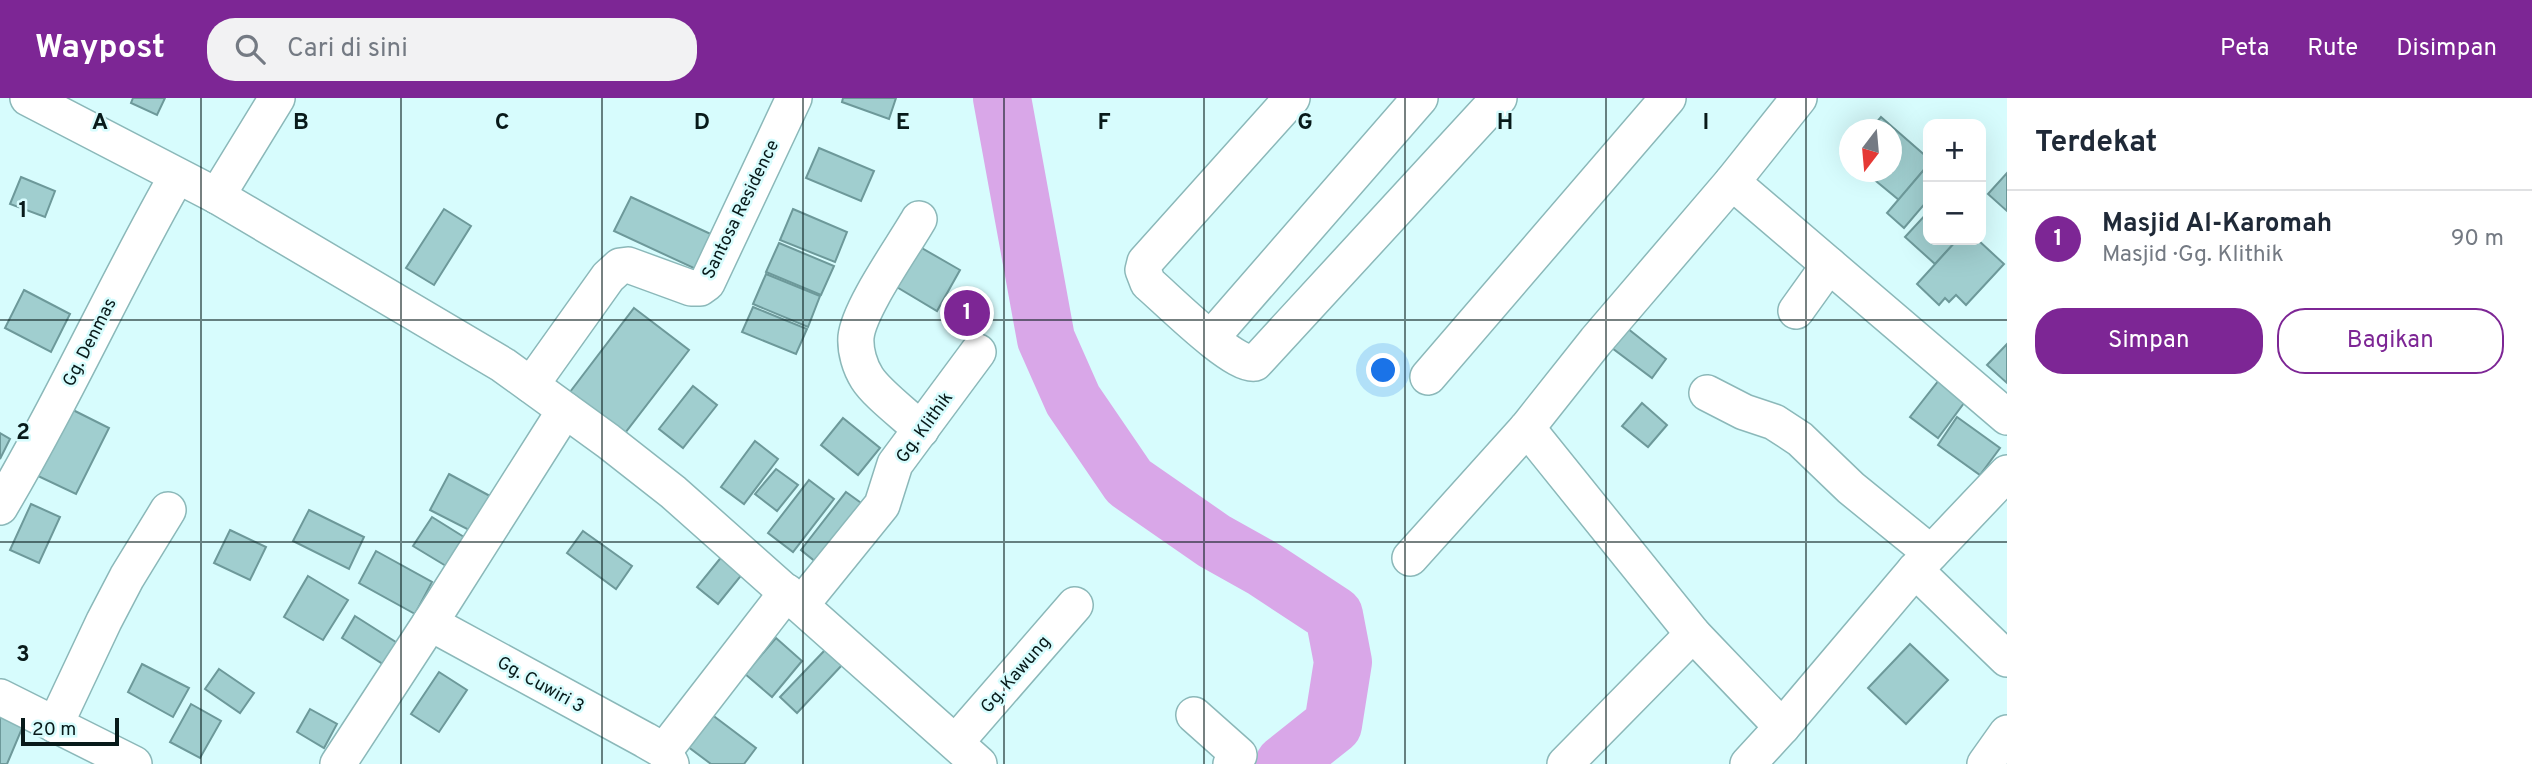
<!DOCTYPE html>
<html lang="id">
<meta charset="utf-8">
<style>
body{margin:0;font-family:Overpass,sans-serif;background:#f2f2f3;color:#1f2937}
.controls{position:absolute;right:21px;top:21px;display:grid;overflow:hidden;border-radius:14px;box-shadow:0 7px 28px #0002}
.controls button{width:63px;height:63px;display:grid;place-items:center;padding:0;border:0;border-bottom:2px solid #e0e1e3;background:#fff;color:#1f2937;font:35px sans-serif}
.compass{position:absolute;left:1839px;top:21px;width:63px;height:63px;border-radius:50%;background:#fff;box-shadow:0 7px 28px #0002;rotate:196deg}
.scale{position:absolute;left:21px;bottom:18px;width:98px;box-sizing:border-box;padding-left:7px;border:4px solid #081a1a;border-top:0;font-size:19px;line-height:24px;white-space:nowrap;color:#081a1a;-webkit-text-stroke:5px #d7fcfd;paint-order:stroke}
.you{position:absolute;left:1384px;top:273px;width:24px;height:24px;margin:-18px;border:5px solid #fff;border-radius:50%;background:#1a73e8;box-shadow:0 0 0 10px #1a73e833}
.badge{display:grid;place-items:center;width:46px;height:46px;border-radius:50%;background:#7d2695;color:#fff;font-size:23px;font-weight:700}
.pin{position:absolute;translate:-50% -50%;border:4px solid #fff;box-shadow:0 2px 7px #0006}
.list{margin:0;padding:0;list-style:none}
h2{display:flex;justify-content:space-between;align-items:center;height:91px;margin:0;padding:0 28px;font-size:30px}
h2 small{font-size:23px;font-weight:400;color:#747a83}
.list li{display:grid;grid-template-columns:46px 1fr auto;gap:21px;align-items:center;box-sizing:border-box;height:98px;padding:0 28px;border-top:2px solid #e0e1e3}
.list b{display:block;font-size:26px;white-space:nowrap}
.list p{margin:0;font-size:23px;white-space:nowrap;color:#747a83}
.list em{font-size:23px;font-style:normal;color:#747a83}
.actions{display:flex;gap:14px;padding:21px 28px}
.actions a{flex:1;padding:16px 0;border:2px solid #7d2695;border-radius:28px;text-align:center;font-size:24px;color:#7d2695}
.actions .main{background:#7d2695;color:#fff}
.icon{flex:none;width:38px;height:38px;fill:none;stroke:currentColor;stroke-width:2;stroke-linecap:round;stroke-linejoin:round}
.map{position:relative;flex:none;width:2007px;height:666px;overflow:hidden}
header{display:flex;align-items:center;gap:42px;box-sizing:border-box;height:98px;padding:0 35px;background:#7d2695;color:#fff}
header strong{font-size:33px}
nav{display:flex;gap:38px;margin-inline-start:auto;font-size:24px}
.search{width:490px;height:63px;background:#f2f2f3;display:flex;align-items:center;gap:18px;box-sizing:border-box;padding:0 24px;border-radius:28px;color:#747a83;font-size:26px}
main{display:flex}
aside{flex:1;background:#fff}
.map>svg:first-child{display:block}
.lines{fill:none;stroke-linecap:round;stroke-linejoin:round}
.river{stroke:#d9a7e8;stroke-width:58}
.building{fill:#a0cecf;stroke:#6d999a;stroke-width:2}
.street-casing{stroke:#8bb8b9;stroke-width:38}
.street{stroke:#fff;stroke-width:35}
.grid{fill:none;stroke:#081a1a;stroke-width:2;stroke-opacity:0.55}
.labels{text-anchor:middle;stroke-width:5;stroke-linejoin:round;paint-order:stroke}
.street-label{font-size:18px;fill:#081a1a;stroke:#d7fcfd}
.grid-label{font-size:23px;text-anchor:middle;font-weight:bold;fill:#081a1a;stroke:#d7fcfd;stroke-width:5;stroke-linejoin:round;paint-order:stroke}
</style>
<header>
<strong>Waypost</strong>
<div class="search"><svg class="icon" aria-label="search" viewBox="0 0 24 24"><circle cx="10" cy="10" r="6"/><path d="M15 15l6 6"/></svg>Cari di sini</div>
<nav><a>Peta</a><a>Rute</a><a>Disimpan</a></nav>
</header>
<main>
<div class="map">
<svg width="2007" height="666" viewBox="0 0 2007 666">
<rect width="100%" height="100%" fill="#d7fcfd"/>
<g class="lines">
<path class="river" d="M1002,0l44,241 27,61 56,82 85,59 50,28 70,46 9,47 -10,63 -49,39"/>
</g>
<g class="building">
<path d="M133,0h32l-8,17 -26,-12z"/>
<path d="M843,0h53l-7,21 -47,-17z"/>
<path d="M1881,19l47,41v7l-29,35 -34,-28h27v-42h-22z"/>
<path d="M819,50l55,23 -13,30 -55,-23z"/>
<path d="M1928,67v35l-24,28 -17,-15z"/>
<path d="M2007,75v38l-19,-17z"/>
<path d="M21,79l34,14 -10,26 -35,-13z"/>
<path d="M631,99l84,39 -17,34 -84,-39z"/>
<path d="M444,111l27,17 -37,59 -28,-17z"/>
<path d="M793,111l54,23 -12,30 -55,-22z"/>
<path d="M1928,114v28h29l-22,24 -30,-27z"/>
<path d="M1957,142h21l26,24 -38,41 -10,-10 -7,7 -4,-4 -6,7 -22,-21z"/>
<path d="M779,145l55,23 -13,29 -55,-23z"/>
<path d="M913,145l47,27 -23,41 -47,-28z"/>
<path d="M766,176l54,22 -12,31 -55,-23z"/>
<path d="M24,192l46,24 -19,38 -46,-24z"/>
<path d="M753,209l54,22 -11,25 -54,-22z"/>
<path d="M634,210l55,42 -64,83 -55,-41z"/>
<path d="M1627,230l39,31 -14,19 -40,-30z"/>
<path d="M2007,246v39l-20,-18z"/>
<path d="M1943,277l27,20 -32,43 -28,-21z"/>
<path d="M693,288l24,19 -34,43 -24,-19z"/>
<path d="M1642,305l25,22 -19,22 -26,-21z"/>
<path d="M71,311l38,19 -33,66 -38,-18z"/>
<path d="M1957,319l43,31 -20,27 -42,-30z"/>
<path d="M843,320l37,30 -22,27 -37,-30z"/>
<path d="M0,335l10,6 -10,20z"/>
<path d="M755,343l23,18 -34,45 -23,-17z"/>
<path d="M776,371l22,16 -21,26 -22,-17z"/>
<path d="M449,376l41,22 -19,35 -41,-21z"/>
<path d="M809,382l25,19 -41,53 -25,-19z"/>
<path d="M846,394l22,16 -46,59 -21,-17z"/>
<path d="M31,406l29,13 -21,46 -29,-13z"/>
<path d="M309,412l55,27 -15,32 -56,-28z"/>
<path d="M432,419l32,20 -18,29 -33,-20z"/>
<path d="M230,432l36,17 -16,33 -36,-17z"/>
<path d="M583,433l49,35 -16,23 -49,-36z"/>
<path d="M376,453l56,31 -17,32 -56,-31z"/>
<path d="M723,457l21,17 -26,32 -21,-17z"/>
<path d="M308,478l40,24 -25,40 -39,-23z"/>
<path d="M355,518l44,28 -13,22 -44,-28z"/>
<path d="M776,540l26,23 -30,36 -27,-23z"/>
<path d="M1910,546l38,36 -42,44 -38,-36z"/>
<path d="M826,551l17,15 -46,49 -17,-16z"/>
<path d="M142,566l47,24 -16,29 -45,-25z"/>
<path d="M219,571l35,24 -14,20 -35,-24z"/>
<path d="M439,574l28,18 -28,42 -28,-18z"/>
<path d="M191,606l30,17 -21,37 -30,-16z"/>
<path d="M0,610l26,11 -19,45h-7z"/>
<path d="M310,611l27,15 -13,24 -27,-16z"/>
<path d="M711,616l45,34 -12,16h-33l-24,-18z"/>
</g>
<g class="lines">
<defs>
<g id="street">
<path d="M28,0l189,98 286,169 105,76 65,51 306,272"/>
<path d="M1292,0l-147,164 -2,8 5,13c19,16 86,84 107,80l244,-265"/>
<path d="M1732,84l275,235"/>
<path d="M217,98l60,-98"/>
<path d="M919,121c-16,28 -60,89 -63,118 -1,14 4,30 11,41 10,16 40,38 54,52"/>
<path d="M1796,213l33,-46"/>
<path d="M1211,240l209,-240"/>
<path d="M1428,279l240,-279"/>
<path d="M531,287l77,-108 12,-11 8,-1 63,23h9l7,-5 87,-185"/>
<path d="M1707,295l37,19 30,10 26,17 51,49 80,65"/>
<path d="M565,312l-135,213 215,117 19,11 7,13"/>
<path d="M1527,330l166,206 89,93"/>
<path d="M0,409c64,-108 115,-222 177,-331"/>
<path d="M1410,460l117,-130 69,-87 136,-159 67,-84"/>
<path d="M1915,472l92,89"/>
<path d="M801,507l81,-100 13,-41 83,-112"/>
<path d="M0,599l134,67"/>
<path d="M1194,617l45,40 -8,9"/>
<path d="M55,627l49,-104 23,-44 41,-67"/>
<path d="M956,644l119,-137"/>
<path d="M664,653l123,-159"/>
<path d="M338,666l92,-141"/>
<path d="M1565,666l128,-130"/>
<path d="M1748,666l34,-37 133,-157 92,-97"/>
<path d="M1985,666l22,-31"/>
</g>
</defs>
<use href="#street" class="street-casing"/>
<use href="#street" class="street"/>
</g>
<path class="grid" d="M201,0v666M401,0v666M602,0v666M803,0v666M1004,0v666M1204,0v666M1405,0v666M1606,0v666M1806,0v666M0,222h2007M0,444h2007"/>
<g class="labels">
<g class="street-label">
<text transform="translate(740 111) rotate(-64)" y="6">Santosa Residence</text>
<text transform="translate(89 244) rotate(-63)" y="6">Gg. Denmas</text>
<text transform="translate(924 329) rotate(-54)" y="6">Gg. Klithik</text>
<text transform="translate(1015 576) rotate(-49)" y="6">Gg. Kawung</text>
<text transform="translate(541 586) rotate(29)" y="6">Gg. Cuwiri 3</text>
</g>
</g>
<g class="grid-label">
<text x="100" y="31">A</text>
<text x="301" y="31">B</text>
<text x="502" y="31">C</text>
<text x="702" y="31">D</text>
<text x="903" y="31">E</text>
<text x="1104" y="31">F</text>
<text x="1305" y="31">G</text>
<text x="1505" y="31">H</text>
<text x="1706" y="31">I</text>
<text x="23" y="119">1</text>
<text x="23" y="341">2</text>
<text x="23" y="563">3</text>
</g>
</svg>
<div class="controls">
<button>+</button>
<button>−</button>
</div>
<svg class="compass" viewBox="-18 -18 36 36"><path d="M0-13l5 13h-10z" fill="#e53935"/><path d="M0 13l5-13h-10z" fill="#747a83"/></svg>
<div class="scale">20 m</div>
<div class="you"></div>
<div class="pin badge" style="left:967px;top:215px">1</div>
</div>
<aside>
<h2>Terdekat<small></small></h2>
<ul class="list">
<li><span class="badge">1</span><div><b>Masjid Al-Karomah</b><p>Masjid · Gg. Klithik</p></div><em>90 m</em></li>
</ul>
<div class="actions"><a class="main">Simpan</a><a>Bagikan</a></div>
</aside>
</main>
